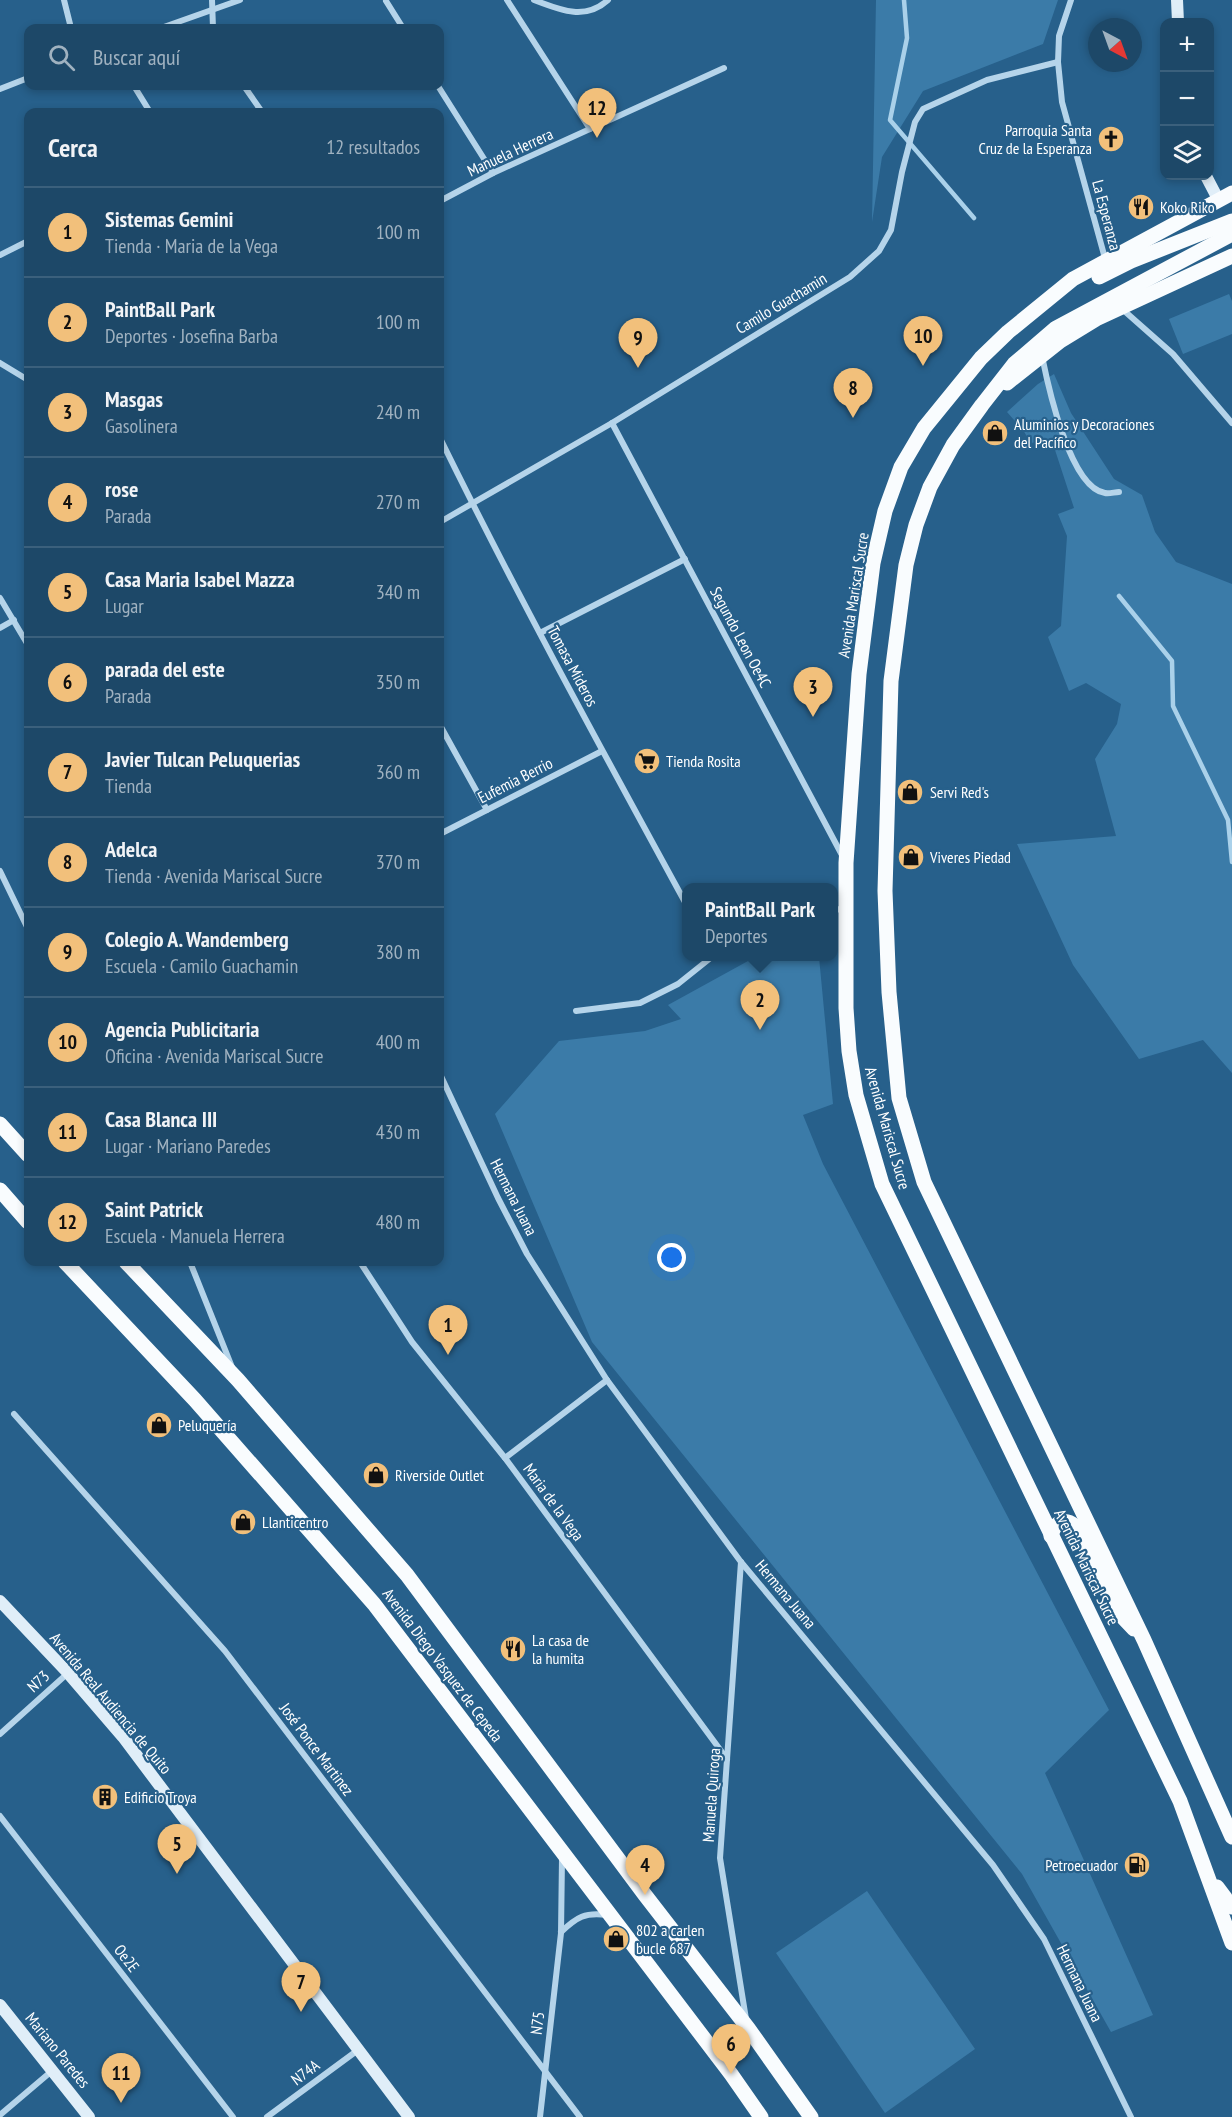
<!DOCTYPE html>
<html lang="es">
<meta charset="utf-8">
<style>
body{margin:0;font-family:"PT Sans Narrow",sans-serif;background:#254f6e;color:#f1f3f6}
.controls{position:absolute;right:18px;top:18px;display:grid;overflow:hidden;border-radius:12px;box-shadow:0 3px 9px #0003}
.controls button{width:54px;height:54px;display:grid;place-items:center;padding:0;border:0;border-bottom:2px solid #3b607c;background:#1d4868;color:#f1f3f6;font:30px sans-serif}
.compass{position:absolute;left:1088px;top:18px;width:54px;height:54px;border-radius:50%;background:#1d4868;box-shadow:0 3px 9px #0003;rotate:139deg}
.you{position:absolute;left:672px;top:1258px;width:21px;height:21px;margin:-15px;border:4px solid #fff;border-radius:50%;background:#1a73e8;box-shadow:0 0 0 9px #1a73e833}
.badge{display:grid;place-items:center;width:39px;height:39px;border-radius:50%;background:#f2c07b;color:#111;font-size:20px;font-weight:700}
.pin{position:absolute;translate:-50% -50px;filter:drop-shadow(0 2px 3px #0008)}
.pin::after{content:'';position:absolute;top:32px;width:21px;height:18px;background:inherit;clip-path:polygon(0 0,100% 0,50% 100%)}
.popup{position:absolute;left:682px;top:883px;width:156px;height:78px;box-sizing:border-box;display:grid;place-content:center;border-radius:12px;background:#1d4868;filter:drop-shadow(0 2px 4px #0005);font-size:20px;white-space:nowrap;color:#a0b2c0}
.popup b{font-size:22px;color:#f1f3f6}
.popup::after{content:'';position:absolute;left:50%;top:100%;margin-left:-12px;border:12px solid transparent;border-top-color:#1d4868}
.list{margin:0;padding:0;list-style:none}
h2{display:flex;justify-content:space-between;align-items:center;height:78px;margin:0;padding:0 24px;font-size:26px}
h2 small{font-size:20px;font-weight:400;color:#a0b2c0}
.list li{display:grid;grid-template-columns:39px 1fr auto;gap:18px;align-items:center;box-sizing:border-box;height:90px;padding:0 24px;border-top:2px solid #3b607c}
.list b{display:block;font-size:22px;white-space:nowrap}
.list p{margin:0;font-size:20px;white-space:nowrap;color:#a0b2c0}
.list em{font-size:20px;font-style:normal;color:#a0b2c0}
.icon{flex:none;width:33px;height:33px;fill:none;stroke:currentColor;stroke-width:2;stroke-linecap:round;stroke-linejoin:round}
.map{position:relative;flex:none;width:1232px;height:2117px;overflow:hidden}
.search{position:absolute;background:#1d4868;box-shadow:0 3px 9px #0003;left:24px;top:24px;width:420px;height:66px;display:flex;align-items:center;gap:15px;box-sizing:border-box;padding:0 21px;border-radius:12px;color:#a0b2c0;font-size:22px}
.panel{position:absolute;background:#1d4868;box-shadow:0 3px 9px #0003;left:24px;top:108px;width:420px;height:1158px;border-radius:12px}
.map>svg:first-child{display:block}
.green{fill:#3b7ba8}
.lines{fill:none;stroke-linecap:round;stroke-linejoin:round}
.stream{stroke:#aad1ea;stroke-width:4.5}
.minor{stroke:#b5d4ea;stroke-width:6}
.secondary{stroke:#e0eef8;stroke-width:12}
.primary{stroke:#f9fcfe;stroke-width:15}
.labels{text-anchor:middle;stroke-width:4.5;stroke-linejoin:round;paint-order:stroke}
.poi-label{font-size:16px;fill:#fff;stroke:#27608b;text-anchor:start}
.street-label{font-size:16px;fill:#fff;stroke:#27608b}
</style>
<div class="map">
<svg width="1232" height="2117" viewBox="0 0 1232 2117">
<rect width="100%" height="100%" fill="#27608b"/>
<g class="green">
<path d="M876,0h182l-15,44 -120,47 -41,66 -10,65z"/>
<path d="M1229,294l3,7v33l-49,20 -14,-35z"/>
<path d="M1054,374l17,39 43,66 28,16 13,37 21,30 56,22v489l-29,-33 -64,19 -66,-94 -56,-121 99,-8 -21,-77 22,-35 4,-20 -35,-21 -17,8 -21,-54 13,-11 6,-90 -9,-22 16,-6 -19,-58 -13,-9 -11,2 -8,-13 -16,-18 31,-28z"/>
<path d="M760,957h59l14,147 -30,11 20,49 286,546 -64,63 108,242 -42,17 -89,-158 -430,-532 -97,-228 64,-73 86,-10 36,-12 -13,-14 80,-44z"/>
<path d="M867,1891l108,158 -90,64 -109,-160z"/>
</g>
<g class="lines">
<g class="stream">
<path d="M904,0l3,38 -17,82 84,98"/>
<path d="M1119,596l53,65 1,45 55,114 4,42"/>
</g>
<g class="minor">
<path d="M64,0l7,28"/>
<path d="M212,0l1,28"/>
<path d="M507,0l83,129"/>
<path d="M534,0c26,10 51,21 74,0"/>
<path d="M1071,0l-12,36 -1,26 4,40 44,160"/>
<path d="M386,1l17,27"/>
<path d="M161,28l79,-28"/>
<path d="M134,86l16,26"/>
<path d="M244,86l18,26"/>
<path d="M438,86l55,87"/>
<path d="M0,89l28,-11"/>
<path d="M440,201l53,-28 231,-105"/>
<path d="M0,255l28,-14"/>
<path d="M1121,308l52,46 59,69"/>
<path d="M1042,356c6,30 28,132 63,137 4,1 10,-1 14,-1"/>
<path d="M0,363l28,17"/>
<path d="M612,423l231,434"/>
<path d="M440,438c77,157 162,312 246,466"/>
<path d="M440,522l172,-99 238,-146 29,-26 12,-21 11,-58 13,-50 8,-13 64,-29 71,-18"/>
<path d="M0,598l28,47"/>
<path d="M0,628l14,-8"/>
<path d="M540,633l145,-74"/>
<path d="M441,727l46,83"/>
<path d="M440,834l162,-83"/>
<path d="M0,871l28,58"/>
<path d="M834,911l11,-4"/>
<path d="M576,1011l64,-8 38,-19 35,-28"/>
<path d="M440,1074l58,124 29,56 80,126 134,182 252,303 51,74 87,178"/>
<path d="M190,1262l42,105"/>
<path d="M360,1262l52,80 93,116 222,301"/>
<path d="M14,1414l211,237 355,466"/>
<path d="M505,1458l102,-78"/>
<path d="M741,1562l-21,296 26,161"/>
<path d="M0,1734l68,-61"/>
<path d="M0,1816l233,301"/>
<path d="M561,1932c16,-15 24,-20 46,-17"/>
<path d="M0,2115l53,-45"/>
<path d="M267,2117l91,-67"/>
<path d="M540,2117l21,-184 1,-75"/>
</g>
<g class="secondary">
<path d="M1177,0l1,22"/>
<path d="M1206,176l12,23"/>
<path d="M0,1601l68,72 55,64 286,380"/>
<path d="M0,2005l89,112"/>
</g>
<g class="primary">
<path d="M1232,193l-159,86 -65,53 -27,26 -57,70 -23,39 -16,44 -12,52 -14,111 -13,189v145l3,43 7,44 26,89 298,617 52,142"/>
<path d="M1232,234l-176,94 -42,36 -32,41 -29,40 -23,42 -14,38 -10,40 -15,116 -6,210 4,101 10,106 25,84 220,458 88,197"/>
<path d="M1099,277l32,-16 101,-40"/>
<path d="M1007,383l53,-42 36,-22 136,-63"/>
<path d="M0,1124l28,31"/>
<path d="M0,1190l28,32"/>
<path d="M65,1262l130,138 179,204 357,470 30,43"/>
<path d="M126,1262l112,118 169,195 238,320 103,133 63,89"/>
<path d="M1051,1536c3,-13 13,-19 24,-10l41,84 18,19"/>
<path d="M1217,1887l15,20"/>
</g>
</g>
<defs>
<symbol id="church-disc" viewBox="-11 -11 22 22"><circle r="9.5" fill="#f2c07b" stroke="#27608b"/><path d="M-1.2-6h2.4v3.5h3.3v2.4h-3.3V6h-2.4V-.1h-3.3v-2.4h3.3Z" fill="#111"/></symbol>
<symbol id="restaurant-disc" viewBox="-11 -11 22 22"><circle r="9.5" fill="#f2c07b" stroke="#27608b"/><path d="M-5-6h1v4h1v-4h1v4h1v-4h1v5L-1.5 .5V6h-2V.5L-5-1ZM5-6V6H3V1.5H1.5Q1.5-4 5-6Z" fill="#111"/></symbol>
<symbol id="shop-disc" viewBox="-11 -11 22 22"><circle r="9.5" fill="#f2c07b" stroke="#27608b"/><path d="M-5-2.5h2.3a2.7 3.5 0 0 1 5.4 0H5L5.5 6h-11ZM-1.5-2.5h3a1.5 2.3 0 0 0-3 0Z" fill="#111"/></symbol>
<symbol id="supermarket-disc" viewBox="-11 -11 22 22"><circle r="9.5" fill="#f2c07b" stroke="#27608b"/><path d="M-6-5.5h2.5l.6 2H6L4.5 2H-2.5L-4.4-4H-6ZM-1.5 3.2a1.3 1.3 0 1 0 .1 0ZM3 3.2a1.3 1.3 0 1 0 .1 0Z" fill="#111"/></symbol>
<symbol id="building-disc" viewBox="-11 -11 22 22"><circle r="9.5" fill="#f2c07b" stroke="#27608b"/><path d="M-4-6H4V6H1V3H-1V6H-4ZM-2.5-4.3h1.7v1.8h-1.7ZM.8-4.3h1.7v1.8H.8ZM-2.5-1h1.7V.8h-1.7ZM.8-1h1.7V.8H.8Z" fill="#111"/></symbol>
<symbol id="fuel-disc" viewBox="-11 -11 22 22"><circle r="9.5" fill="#f2c07b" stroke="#27608b"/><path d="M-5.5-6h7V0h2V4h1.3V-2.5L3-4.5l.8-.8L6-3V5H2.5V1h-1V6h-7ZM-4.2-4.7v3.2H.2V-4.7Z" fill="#111"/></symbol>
</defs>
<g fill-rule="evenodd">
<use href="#church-disc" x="1096" y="124" width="30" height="30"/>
<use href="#restaurant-disc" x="1126" y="192" width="30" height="30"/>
<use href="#shop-disc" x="980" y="418" width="30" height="30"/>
<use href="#supermarket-disc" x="632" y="746" width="30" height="30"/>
<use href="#shop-disc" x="895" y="777" width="30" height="30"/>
<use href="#shop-disc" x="896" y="842" width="30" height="30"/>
<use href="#shop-disc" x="144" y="1410" width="30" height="30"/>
<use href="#shop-disc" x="361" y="1460" width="30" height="30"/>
<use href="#shop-disc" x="228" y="1507" width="30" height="30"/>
<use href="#restaurant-disc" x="498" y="1634" width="30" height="30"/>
<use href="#building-disc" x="90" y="1782" width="30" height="30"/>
<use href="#fuel-disc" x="1122" y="1850" width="30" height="30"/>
<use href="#shop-disc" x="601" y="1924" width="30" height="30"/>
</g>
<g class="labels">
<g class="poi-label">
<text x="1092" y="136" text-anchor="end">Parroquia Santa<tspan x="1092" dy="18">Cruz de la Esperanza</tspan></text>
<text x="1160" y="213">Koko Riko</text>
<text x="1014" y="430">Aluminios y Decoraciones<tspan x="1014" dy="18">del Pacífico</tspan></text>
<text x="666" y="767">Tienda Rosita</text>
<text x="930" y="798">Servi Red's</text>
<text x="930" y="863">Viveres Piedad</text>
<text x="178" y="1431">Peluquería</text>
<text x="395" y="1481">Riverside Outlet</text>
<text x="262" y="1528">Llanticentro</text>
<text x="532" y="1646">La casa de<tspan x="532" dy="18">la humita</tspan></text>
<text x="124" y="1803">Edificio Troya</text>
<text x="1118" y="1871" text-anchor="end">Petroecuador</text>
<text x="636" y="1936">802 a carlen<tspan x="636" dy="18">bucle 687</tspan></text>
</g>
<g class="street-label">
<text transform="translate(510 152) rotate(-25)" y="6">Manuela Herrera</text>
<text transform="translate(1107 215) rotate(75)" y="6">La Esperanza</text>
<text transform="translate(781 303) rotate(-31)" y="6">Camilo Guachamin</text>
<text transform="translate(853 595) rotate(-81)" y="6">Avenida Mariscal Sucre</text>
<text transform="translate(741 637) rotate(62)" y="6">Segundo Leon Oe4C</text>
<text transform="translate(573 666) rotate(62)" y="6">Tomasa Mideros</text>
<text transform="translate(515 780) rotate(-27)" y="6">Eufemia Berrio</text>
<text transform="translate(888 1128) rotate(74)" y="6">Avenida Mariscal Sucre</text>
<text transform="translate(514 1197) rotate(63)" y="6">Hermana Juana</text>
<text transform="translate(554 1502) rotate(54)" y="6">Maria de la Vega</text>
<text transform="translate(1087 1567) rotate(64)" y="6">Avenida Mariscal Sucre</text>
<text transform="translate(786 1594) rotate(50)" y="6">Hermana Juana</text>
<text transform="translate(443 1665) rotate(53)" y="6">Avenida Diego Vasquez de Cepeda</text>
<text transform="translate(38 1681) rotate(-42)" y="6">N73</text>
<text transform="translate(111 1703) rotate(50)" y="6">Avenida Real Audiencia de Quito</text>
<text transform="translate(317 1749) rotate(53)" y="6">José Ponce Martinez</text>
<text transform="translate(711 1795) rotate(-86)" y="6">Manuela Quiroga</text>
<text transform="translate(127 1958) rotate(52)" y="6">Oe2E</text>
<text transform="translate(1080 1983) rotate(64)" y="6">Hermana Juana</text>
<text transform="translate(537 2023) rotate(-83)" y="6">N75</text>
<text transform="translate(58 2050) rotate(51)" y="6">Mariano Paredes</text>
<text transform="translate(305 2072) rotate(-37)" y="6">N74A</text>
</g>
</g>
</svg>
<div class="controls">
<button>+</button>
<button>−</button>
<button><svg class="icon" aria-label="layers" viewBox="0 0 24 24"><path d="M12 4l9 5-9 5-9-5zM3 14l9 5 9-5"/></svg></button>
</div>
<svg class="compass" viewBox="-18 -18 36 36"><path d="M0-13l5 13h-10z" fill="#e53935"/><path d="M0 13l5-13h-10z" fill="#a0b2c0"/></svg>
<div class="you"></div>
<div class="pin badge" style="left:448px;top:1355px">1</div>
<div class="pin badge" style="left:760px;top:1030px">2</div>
<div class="popup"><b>PaintBall Park</b>Deportes</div>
<div class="pin badge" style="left:813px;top:717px">3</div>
<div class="pin badge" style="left:645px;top:1895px">4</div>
<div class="pin badge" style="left:177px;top:1874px">5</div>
<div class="pin badge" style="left:731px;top:2074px">6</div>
<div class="pin badge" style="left:301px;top:2012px">7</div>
<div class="pin badge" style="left:853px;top:418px">8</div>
<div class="pin badge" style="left:638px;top:368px">9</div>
<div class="pin badge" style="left:923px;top:366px">10</div>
<div class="pin badge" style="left:121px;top:2103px">11</div>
<div class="pin badge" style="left:597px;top:138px">12</div>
<div class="search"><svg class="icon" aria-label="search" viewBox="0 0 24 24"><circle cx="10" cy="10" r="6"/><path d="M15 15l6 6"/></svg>Buscar aquí</div>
<section class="panel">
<h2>Cerca<small>12 resultados</small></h2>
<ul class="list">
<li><span class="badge">1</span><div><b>Sistemas Gemini</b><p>Tienda · Maria de la Vega</p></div><em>100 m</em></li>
<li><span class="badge">2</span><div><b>PaintBall Park</b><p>Deportes · Josefina Barba</p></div><em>100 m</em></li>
<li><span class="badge">3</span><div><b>Masgas</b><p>Gasolinera</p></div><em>240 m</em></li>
<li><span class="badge">4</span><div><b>rose</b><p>Parada</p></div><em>270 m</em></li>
<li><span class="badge">5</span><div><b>Casa Maria Isabel Mazza</b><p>Lugar</p></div><em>340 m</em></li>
<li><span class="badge">6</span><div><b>parada del este</b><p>Parada</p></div><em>350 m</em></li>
<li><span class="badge">7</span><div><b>Javier Tulcan Peluquerias</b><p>Tienda</p></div><em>360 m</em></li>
<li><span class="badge">8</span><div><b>Adelca</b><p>Tienda · Avenida Mariscal Sucre</p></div><em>370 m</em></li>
<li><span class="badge">9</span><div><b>Colegio A. Wandemberg</b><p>Escuela · Camilo Guachamin</p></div><em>380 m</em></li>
<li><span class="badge">10</span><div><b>Agencia Publicitaria</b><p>Oficina · Avenida Mariscal Sucre</p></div><em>400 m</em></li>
<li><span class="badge">11</span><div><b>Casa Blanca III</b><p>Lugar · Mariano Paredes</p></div><em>430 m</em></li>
<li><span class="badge">12</span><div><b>Saint Patrick</b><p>Escuela · Manuela Herrera</p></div><em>480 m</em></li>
</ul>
</section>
</div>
